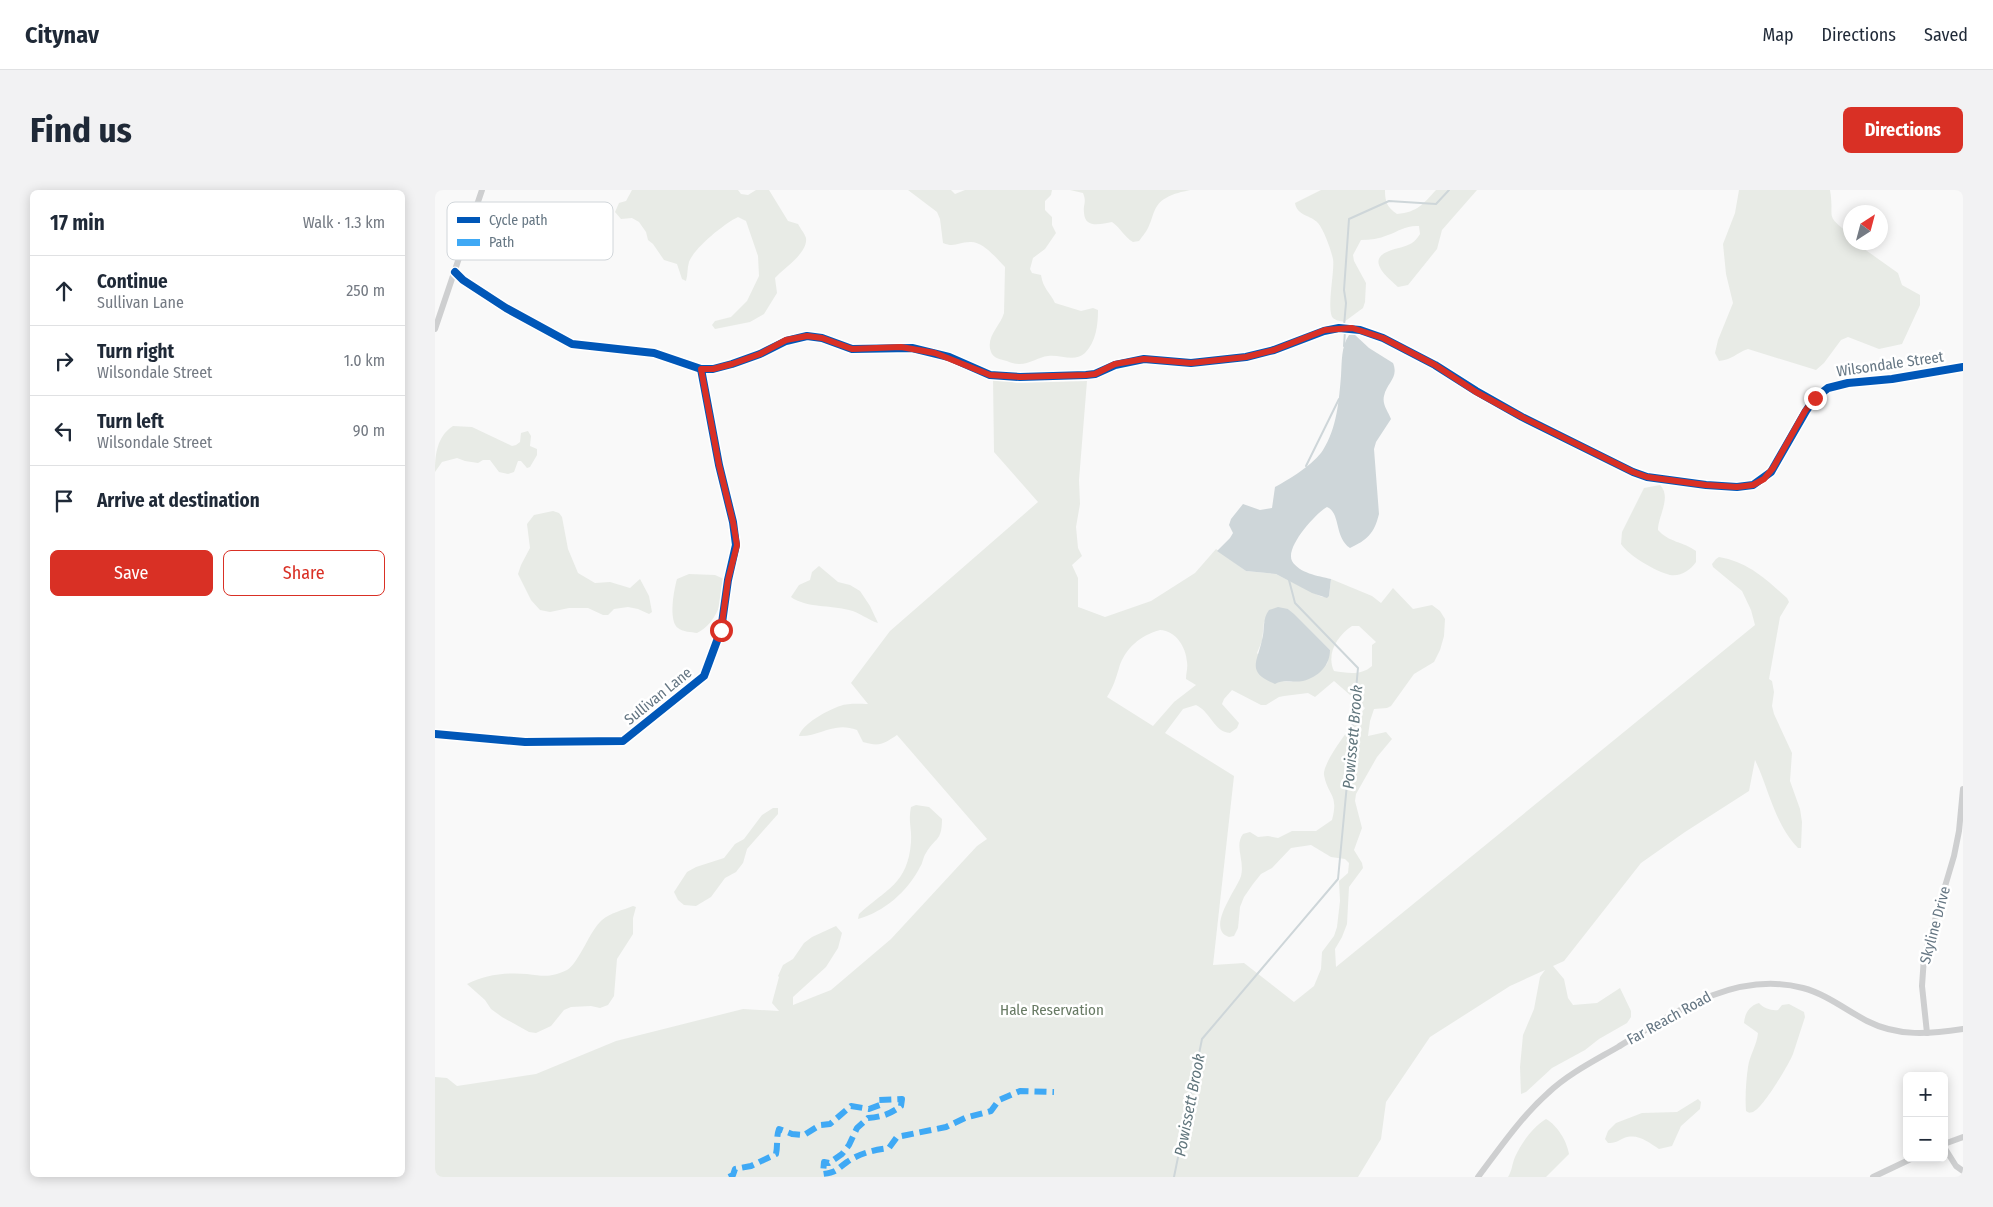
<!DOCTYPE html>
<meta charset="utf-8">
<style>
body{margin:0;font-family:"Fira Sans Condensed",sans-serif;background:#f2f2f3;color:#1f2937}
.controls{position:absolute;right:15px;bottom:15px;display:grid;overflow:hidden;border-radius:8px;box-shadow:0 2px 12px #0003}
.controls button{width:45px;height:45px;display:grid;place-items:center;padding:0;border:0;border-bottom:1px solid #e0e1e3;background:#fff;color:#1f2937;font:25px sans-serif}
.compass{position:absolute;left:1408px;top:15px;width:45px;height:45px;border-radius:50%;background:#fff;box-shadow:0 2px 12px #0003;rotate:36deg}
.stop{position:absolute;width:15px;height:15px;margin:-11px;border:4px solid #d93025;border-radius:50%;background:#fff}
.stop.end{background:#d93025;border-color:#fff;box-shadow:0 1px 5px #0008}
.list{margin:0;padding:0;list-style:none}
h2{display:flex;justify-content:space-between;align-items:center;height:65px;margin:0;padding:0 20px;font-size:21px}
h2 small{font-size:16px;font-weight:400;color:#747a83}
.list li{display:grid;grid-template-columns:32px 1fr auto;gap:15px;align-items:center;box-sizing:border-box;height:70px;padding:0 20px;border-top:1px solid #e0e1e3}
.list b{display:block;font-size:19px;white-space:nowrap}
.list p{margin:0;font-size:16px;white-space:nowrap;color:#747a83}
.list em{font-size:16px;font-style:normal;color:#747a83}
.actions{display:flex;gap:10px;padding:15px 20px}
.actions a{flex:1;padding:11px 0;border:1px solid #d93025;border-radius:8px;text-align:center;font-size:18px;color:#d93025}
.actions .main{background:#d93025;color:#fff}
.icon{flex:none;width:28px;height:28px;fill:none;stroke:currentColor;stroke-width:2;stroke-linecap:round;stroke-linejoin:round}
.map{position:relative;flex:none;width:1528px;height:987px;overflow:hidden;border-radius:8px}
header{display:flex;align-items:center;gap:30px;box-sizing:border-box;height:70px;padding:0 25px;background:#fff;border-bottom:1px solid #e0e1e3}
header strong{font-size:24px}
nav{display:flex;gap:28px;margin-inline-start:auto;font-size:18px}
.intro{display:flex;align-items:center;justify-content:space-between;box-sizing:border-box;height:120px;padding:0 30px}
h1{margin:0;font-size:35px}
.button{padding:12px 22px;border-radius:8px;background:#d93025;color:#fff;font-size:18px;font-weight:700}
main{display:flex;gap:30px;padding:0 30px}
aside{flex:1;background:#fff;border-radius:8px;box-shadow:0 2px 12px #0003}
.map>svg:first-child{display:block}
.green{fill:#e8ebe6;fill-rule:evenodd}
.water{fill:#ced6d9}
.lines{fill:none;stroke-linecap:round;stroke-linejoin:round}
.stream{stroke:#ced6d9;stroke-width:2}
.street{stroke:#cecfd0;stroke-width:6}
.quiet{stroke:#3fa9f5;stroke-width:6;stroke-dasharray:12 6;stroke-linecap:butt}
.cycleway-casing{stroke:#fff;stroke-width:11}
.cycleway{stroke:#0057b8;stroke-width:8}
.route{stroke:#d93025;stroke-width:6}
.labels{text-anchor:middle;stroke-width:5;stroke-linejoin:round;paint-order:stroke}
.street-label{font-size:15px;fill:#657683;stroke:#fff}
.park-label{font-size:15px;fill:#687a64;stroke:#fff}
.water-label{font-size:16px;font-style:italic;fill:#60757c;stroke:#fff}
.key{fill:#fff;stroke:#d1d6da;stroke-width:1}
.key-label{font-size:14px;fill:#657683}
</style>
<header>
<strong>Citynav</strong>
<nav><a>Map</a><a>Directions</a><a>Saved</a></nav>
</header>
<div class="intro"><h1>Find us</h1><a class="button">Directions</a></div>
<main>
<aside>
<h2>17 min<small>Walk · 1.3 km</small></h2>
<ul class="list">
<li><svg class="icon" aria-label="ahead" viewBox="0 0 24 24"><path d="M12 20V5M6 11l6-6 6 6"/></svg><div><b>Continue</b><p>Sullivan Lane</p></div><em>250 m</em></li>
<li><svg class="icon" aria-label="right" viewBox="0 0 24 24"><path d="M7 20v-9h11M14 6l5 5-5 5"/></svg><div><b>Turn right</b><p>Wilsondale Street</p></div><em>1.0 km</em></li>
<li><svg class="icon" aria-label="left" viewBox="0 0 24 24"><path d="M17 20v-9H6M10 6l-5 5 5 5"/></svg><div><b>Turn left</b><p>Wilsondale Street</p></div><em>90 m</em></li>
<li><svg class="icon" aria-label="arrive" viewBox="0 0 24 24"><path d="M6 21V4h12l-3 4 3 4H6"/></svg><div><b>Arrive at destination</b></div></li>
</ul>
<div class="actions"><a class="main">Save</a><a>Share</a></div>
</aside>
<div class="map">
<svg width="1528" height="987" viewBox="0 0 1528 987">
<rect width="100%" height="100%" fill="#f9f9f9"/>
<g class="green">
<path d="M197,0h106l3,4 7,1 8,-5h13l19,31 10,3c2,4 7,10 8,14 2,15 -22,30 -31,40l2,15 -13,21 -14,8 -35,7 -3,-4 3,-4 16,-4 16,-16 12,-25 -1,-20 -12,-35 -8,-4c-13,6 -44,31 -49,45 -2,6 -1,13 -3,19l-4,-2 -5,-15 -13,-4 -11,-16 -5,-4 -2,-8 -7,-10 -7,-4 -11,1 -6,-7 4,-9 7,-2z"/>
<path d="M473,0h43l4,4 10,-4h87l-1,5 -6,6v9l7,7v8l4,8 -11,16 -12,9 -3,11 2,4 9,2c2,14 9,17 14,28l26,8 12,-3 5,2c0,15 -2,32 -13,43 -11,10 -25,1 -37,3 -10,1 -20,9 -30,8 -5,0 -10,-3 -15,-4 -5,-1 -10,-3 -12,-8 -6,-15 10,-27 13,-39l1,-46c-8,-8 -22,-26 -35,-25 -12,0 -15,6 -27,1l-3,-24 -3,-7z"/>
<path d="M635,0h120c-8,2 -16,3 -24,8 -13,7 -12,18 -18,30 -2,4 -6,9 -9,13l-6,1c-9,-5 -12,-14 -21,-20 -11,2 -27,7 -28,-9 -1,-10 3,-10 -1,-20z"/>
<path d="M886,0h64c0,12 2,17 12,24 21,-2 26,-10 39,-24h41l-35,40 -5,19 -29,36 -10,2c-10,-9 -33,-27 -9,-36 7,-3 17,-4 23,-8 3,-2 6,-6 8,-9l-1,-8c-13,-1 -20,5 -31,9 -9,4 -18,5 -27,5l-8,15 1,6 12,22 -1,19 -2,6 -19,14c-4,-1 -9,-2 -11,-4 -7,-8 2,-47 0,-59 -2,-9 -9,-29 -15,-36 -7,-8 -21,-7 -23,-20z"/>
<path d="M1304,0h91c5,29 -7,24 20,44l1,8 7,1 2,3 38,27 4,12 18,10v10l-18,39 -23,5 -31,-12 -7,3 -17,23 -8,7 -68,-21c-12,4 -16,11 -29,12l-4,-8 3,-13 15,-37 -7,-29 -3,-30 12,-31z"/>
<path d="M558,188l24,5 70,-2 -8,99 1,24 -4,23 2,21 4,8 -10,9 6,13v29l3,1 24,9 46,-16 44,-28 21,-24 30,22 30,3 46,23 7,-1 2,-17 41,17 9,7 12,-15 20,21 19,-4 8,6 5,8 -1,17 -4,14 -6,12 -20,12 -23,32 -4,2 -13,1 -4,12 -2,15 18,-4 6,7 -15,18 -21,37 -1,7 7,27 -8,22 8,13 1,5 -14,19 -2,37 -5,13 -7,12 1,18 419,-342 -4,-15 -9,-19 -29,-24 -1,-3 4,-5 3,-2c29,5 47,22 68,41l2,4 -9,15 -11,62 3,2 2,11 -2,14 2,8 18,39 -2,28 10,28 2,13 -1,26h-3c-24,-25 -29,-59 -43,-88l-6,31 -64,41 -44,31 -77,98 -11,5 11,13 4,19 5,7 24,-2 23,-15 11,23v6l-4,6 -28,16 -14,11 -33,18 -26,24 -5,2 -1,-27 3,-32 11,-26 6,-32 5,-7 -35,16 -80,51 -44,65 -5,37 -23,38h-923v-100l12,1 10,8 79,-12 80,-33 127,-32 36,2 -7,-8 7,-26 -1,-1 5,-11 10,-6 11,-16 8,-6 24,-11 6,7 -4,15 -12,19 -33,30v8l38,-15 60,-51 86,-93 10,-7 -90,-104c-14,9 -17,12 -34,7l-6,-12c-24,-9 -37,7 -58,6 3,-12 29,-26 41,-30 8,-3 20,-2 28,-2l-17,-21 39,-52 148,-129 -44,-50zM853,419l42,41 -3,14 -36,18 -9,-1 -25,-28 5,-12 2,-19zM917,436h7l17,16 -4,3v21c-11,10 -25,7 -38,5 -8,-17 3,-35 18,-45zM725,440c16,1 26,17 27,32 1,6 -1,11 -1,17l10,6 -22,17 -21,24 -46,-29c6,-9 9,-19 12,-29 6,-20 22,-33 41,-38zM899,491l31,27c-9,12 -43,54 -41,67 4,21 15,19 8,45l-16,11h-24l-14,7 -10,-2 -10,1 -8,-5 -7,2c-9,12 2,27 -2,42 -4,13 -36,53 -12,61l5,-1 4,-8 2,-21 4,-10 9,-13 8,-10 11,-6 19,-20 20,-3 20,12 14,2 4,4 -1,10 -9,8 1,20 -3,26 -3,9 -12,16 -1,17 -7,17 -20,16 -50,-39 -31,2 21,-189 -69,-43 18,-24 13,-4c15,7 18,27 34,28l7,-5 2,-5 -17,-19 2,-5 8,-9 29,15h5l13,-8 5,-1 24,-3 7,4z"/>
<path d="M18,236l19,1 40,19 4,-1 4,-3 1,-9 7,-2 3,5 -1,10 7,3v6l-7,12 -3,1 -6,-7h-3l-4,11 -6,2 -9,-2 -9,-12h-7l-5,3 -13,-2 -8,-3 -15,4 -7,10c0,-17 2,-36 18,-46z"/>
<path d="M1225,295c12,12 -2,31 -2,45 10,12 26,12 38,21v11c-5,8 -16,15 -26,13 -15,-4 -41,-19 -49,-31l1,-12 22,-44z"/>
<path d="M118,321l6,2 3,4 6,32 10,24 17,10 15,-1 20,6 10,-9 9,17 3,16 -3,2 -11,-5 -10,-2 -14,2 -6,6h-5l-15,-7h-19l-19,4 -10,-2 -9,-10 -13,-26 3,-9 9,-17 -3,-24 7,-9z"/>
<path d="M384,376l19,16 12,3 10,6 10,15 8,17c-10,-3 -19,-11 -29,-13 -18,-5 -43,-2 -58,-13l8,-12 11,-5 2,-8z"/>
<path d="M254,384l26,1 9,4c0,20 -7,44 -27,54 -5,-1 -15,-1 -19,-5 -10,-7 -4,-39 -1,-49z"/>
<path d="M481,615l13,2 13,12c0,23 -7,18 -16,34 -3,4 -3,10 -6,14 -12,24 -36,45 -62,52l1,-5c27,-25 49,-30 52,-72 1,-14 -3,-20 0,-35z"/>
<path d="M338,618h5v6l-31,35 -4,14 -7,9 -11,6 -14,19 -15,9 -12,-1 -6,-5 -4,-8 13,-20 9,-5 28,-9 11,-14 9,-5 18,-24z"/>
<path d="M198,716l3,1 -3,11v16l-16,25 -3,37 -6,9 -8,3 -9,-2 -20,1 -7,3 -13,16 -15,7 -7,-1 -27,-15 -11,-8 -6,-9 -18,-16c17,-9 40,-12 60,-10 17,2 23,4 40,-4 12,-7 23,-40 35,-50 8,-7 21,-10 31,-14z"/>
<path d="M1324,813c4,5 13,8 19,7l4,-5 7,-1 15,8 1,5c-4,12 -8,25 -12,37 -5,12 -30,54 -40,58 -4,1 -4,1 -7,-1 -1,-14 0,-30 2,-44 2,-13 9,-22 10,-34l-14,-10c1,-10 5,-17 15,-20z"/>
<path d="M1263,909l3,3 -1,7 -19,17 -9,20 -13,3c-11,-7 -21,-16 -35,-11 -6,3 -9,5 -16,5l-3,-4 3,-8 8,-8 26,-10 35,-1z"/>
<path d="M1111,929c11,6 21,22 23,35l-23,23h-38c4,-6 4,-13 7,-20 6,-14 18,-30 31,-38z"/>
</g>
<g class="water">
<path d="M919,144l15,14 24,15c6,15 -6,19 -9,33 -2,9 4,15 7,23l-15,23 -2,7 5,65c-5,20 -12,26 -29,34 -16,-11 -9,-35 -23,-41 -11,6 -42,40 -35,54 7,12 26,15 39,18l-2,17 -2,2 -15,-5 -36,-19 -30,-3 -29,-20 13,-13 3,-5 -4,-8 2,-6 12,-15 17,6 12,-2 3,-21c15,-8 39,-23 48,-37 14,-22 16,-50 18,-74 1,-15 0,-29 8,-41z"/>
<path d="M843,417l10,2 6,5 36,36c0,16 -12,27 -27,31 -11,2 -19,-2 -28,3 -29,-12 -18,-21 -13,-44 3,-10 0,-21 7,-30z"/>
</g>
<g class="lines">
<g class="stream">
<path d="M909,136l2,-23 -2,-13 5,-71 40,-18 47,3 13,-14"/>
<path d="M909,156l1,-15"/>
<path d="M871,276l33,-67"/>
<path d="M739,987l28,-138 136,-160 20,-211 -63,-65 -6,-23"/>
</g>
<g class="street">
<path d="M20,82l8,8 43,28 66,36 82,9 47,16h12l19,-5 28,-10 26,-13 21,-5 15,2 30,11 60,-1 37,9 41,18 30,2 66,-2 9,-1 20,-9 29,-6 47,4 55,-6 28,-7 50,-19 15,-3 21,2 23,8 52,27 41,26 46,26 111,55 14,5 59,8 31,2 16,-2 18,-13 35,-61 9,-13 13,-10 20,-5 44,-4 71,-12"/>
<path d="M0,139l47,-139"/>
<path d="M0,544l90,8 98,-1 81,-65 17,-46 7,-50 8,-35 -3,-23 -14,-57 -18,-96"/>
<path d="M1492,843l-5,-47 2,-29 30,-101 5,-25 4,-42"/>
<path d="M1509,954l19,-7"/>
<path d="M1509,957l12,19 7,5"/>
<path d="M1043,987c22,-29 43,-60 70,-84 20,-19 46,-32 70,-46 55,-34 117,-77 185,-59 23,6 43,22 64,33 31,16 63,13 96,8"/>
<path d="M1438,987l40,-19"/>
</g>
<path class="quiet" d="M294,987l4,-2 2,-6 16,-3 25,-12c2,-9 0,-17 3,-25l13,5 12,1 16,-10 10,-1 21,-18 18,3 11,-4 -1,-5 23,-1 -1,7c-11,8 -19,11 -33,12l-11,10 -8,17 -7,9 -13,9 -5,-1 -1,12c14,-2 13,-4 24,-12 13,-9 27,-12 42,-14l8,-11 49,-10 19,-9 26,-7 8,-11 21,-9 34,1"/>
<defs>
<g id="cycleway">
<path d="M20,82l8,8 43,28 66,36 82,9 47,16h12l19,-5 28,-10 26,-13 21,-5 15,2 30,11 60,-1 37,9 41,18 30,2 66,-2 9,-1 20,-9 29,-6 47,4 55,-6 28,-7 50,-19 15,-3 21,2 23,8 52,27 41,26 46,26 111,55 14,5 59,8 31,2 16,-2 18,-13 35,-61 9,-13 13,-10 20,-5 44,-4 71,-12"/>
<path d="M0,544l90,8 98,-1 81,-65 17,-46 7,-50 8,-35 -3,-23 -14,-57 -18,-96"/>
</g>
</defs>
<use href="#cycleway" class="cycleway-casing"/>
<use href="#cycleway" class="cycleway"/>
</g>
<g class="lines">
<path class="route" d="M286,440l7,-50 9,-35 -4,-23 -14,-57 -18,-96h12l19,-5 28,-10 26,-14 21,-4 15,2 30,11 49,-2 34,6 55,22 30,2 66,-2 9,-1 20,-10 29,-5 47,4 55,-6 28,-7 51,-20 27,-2 31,10 52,27 41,27 46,25 111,55 14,5 59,8 31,2 16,-2 11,-6 9,-11 32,-57 10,-13"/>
</g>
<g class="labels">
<g class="street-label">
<text transform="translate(1455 174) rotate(-8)" y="5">Wilsondale Street</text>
<text transform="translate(223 506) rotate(-39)" y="5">Sullivan Lane</text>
<text transform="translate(1500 735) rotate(-75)" y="5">Skyline Drive</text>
<text transform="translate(1234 828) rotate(-29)" y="5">Far Reach Road</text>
</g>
<g class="park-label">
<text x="617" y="825">Hale Reservation</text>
</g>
<g class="water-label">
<text transform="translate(917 547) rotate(-85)" y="6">Powissett Brook</text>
<text transform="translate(754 915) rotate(-79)" y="6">Powissett Brook</text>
</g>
</g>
<rect x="12" y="12" width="166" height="58" rx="8" class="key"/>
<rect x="22" y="27" width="23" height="6" fill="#0057b8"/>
<rect x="22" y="49" width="23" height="7" fill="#3fa9f5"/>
<g class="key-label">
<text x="54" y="35">Cycle path</text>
<text x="54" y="57">Path</text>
</g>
</svg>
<div class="controls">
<button>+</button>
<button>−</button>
</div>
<svg class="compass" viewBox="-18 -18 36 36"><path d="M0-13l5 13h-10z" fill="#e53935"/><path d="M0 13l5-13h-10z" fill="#747a83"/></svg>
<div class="stop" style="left:286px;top:440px"></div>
<div class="stop end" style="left:1380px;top:208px"></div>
</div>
</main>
